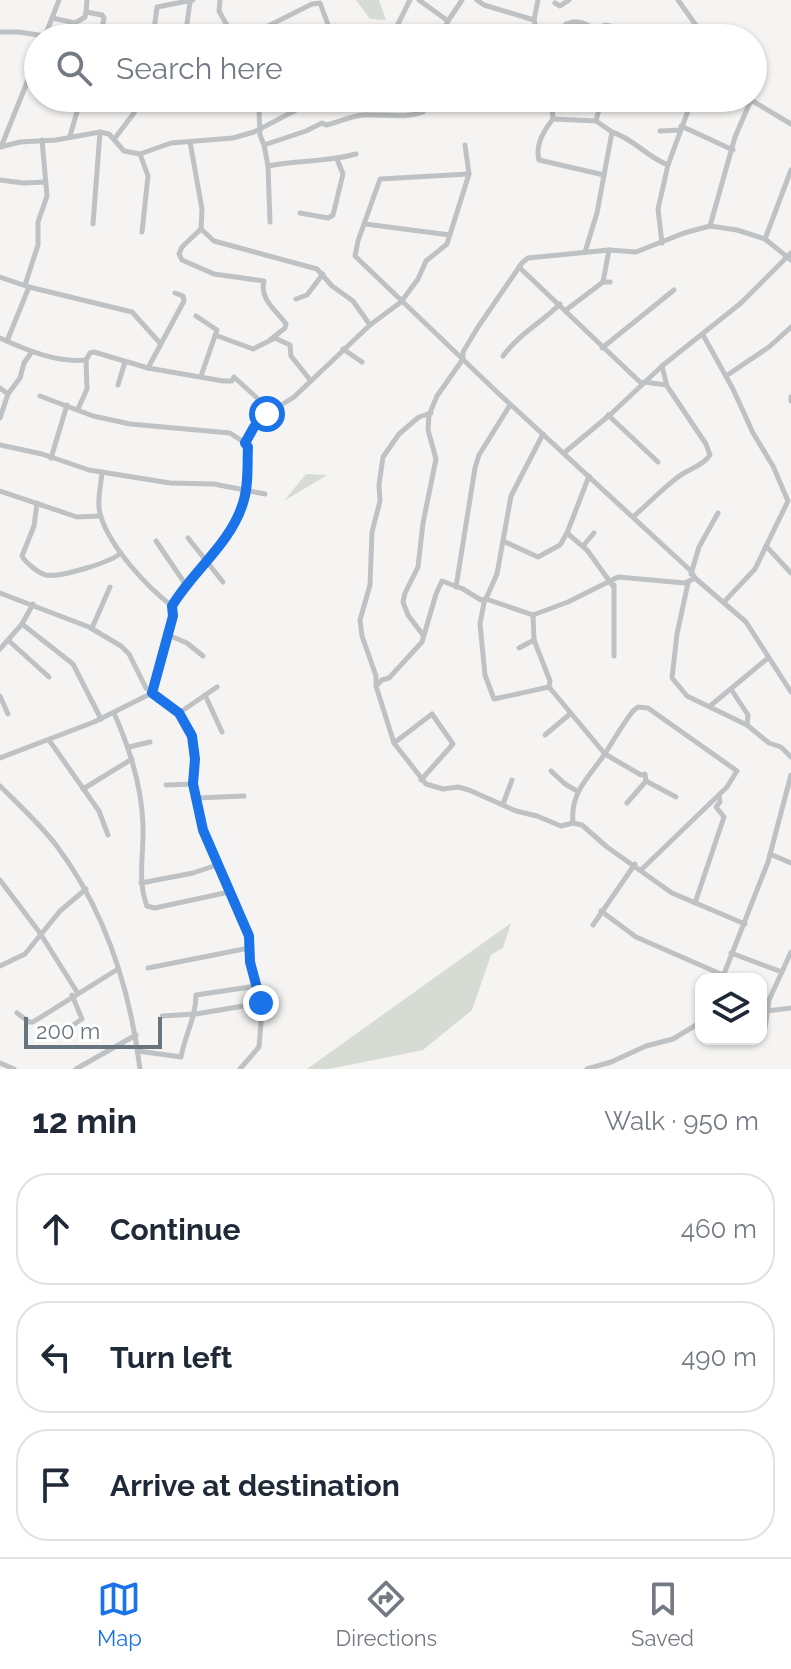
<!DOCTYPE html>
<meta charset="utf-8">
<style>
body{margin:0;font-family:Raleway,sans-serif;background:#f2f2f3;color:#1f2937}
.controls{position:absolute;right:24px;bottom:24px;display:grid;overflow:hidden;border-radius:16px;box-shadow:0 2px 6px #0004}
.controls button{width:72px;height:72px;display:grid;place-items:center;padding:0;border:0;border-bottom:2px solid #e0e1e3;background:#fff;color:#1f2937;font:40px sans-serif}
.scale{position:absolute;left:24px;bottom:20px;width:138px;box-sizing:border-box;padding-left:8px;border:4px solid #68757e;border-top:0;font-size:22px;line-height:28px;white-space:nowrap;color:#68757e;-webkit-text-stroke:6px #fff;paint-order:stroke}
.stop{position:absolute;width:24px;height:24px;margin:-18px;border:6px solid #1a73e8;border-radius:50%;background:#fff}
.stop.end{background:#1a73e8;border-color:#fff;box-shadow:0 2px 8px #0008}
.list{margin:0;padding:0;list-style:none}
h2{display:flex;justify-content:space-between;align-items:center;height:104px;margin:0;padding:0 32px;font-size:34px}
h2 small{font-size:26px;font-weight:400;color:#747a83}
.list li{display:grid;grid-template-columns:52px 1fr auto;gap:24px;align-items:center;box-sizing:border-box;height:112px;margin:0 16px 16px;padding:0 16px;border:2px solid #e0e1e3;border-radius:32px}
.list b{display:block;font-size:30px;white-space:nowrap}
.list em{font-size:26px;font-style:normal;color:#747a83}
.icon{flex:none;width:44px;height:44px;fill:none;stroke:currentColor;stroke-width:2;stroke-linecap:round;stroke-linejoin:round}
.map{position:relative;flex:none;width:791px;height:1069px;overflow:hidden}
.search{position:absolute;background:#fff;box-shadow:0 2px 6px #0004;left:24px;right:24px;top:24px;height:88px;display:flex;align-items:center;gap:20px;box-sizing:border-box;padding:0 28px;border-radius:44px;color:#747a83;font-size:30px}
.sheet{height:488px;background:#fff}
nav{display:flex;justify-content:space-around;align-items:center;box-sizing:border-box;height:112px;border-top:2px solid #e0e1e3;background:#fff;font-size:22px;color:#747a83}
nav a{display:grid;justify-items:center;gap:4px}
nav .on{color:#1a73e8}
.map>svg:first-child{display:block}
.green{fill:#d6dbd3}
.lines{fill:none;stroke-linecap:round;stroke-linejoin:round}
.street{stroke:#bfc2c4;stroke-width:5}
.route{stroke:#1a73e8;stroke-width:10}
</style>
<div class="map">
<svg width="791" height="1069" viewBox="0 0 791 1069">
<rect width="100%" height="100%" fill="#f5f4f2"/>
<g class="green">
<path d="M356,0h23l7,20 -16,-1z"/>
<path d="M306,474l21,1 -43,26z"/>
<path d="M511,923l-8,25 -12,7 -19,55 -49,40 -94,19h-22z"/>
</g>
<g class="lines">
<g class="street">
<path d="M87,0l-1,12 16,3 2,3 -4,20"/>
<path d="M220,0l-1,11 15,27"/>
<path d="M419,0l29,21 14,-21"/>
<path d="M477,0l7,5 50,15"/>
<path d="M538,0l-4,20 5,18"/>
<path d="M678,0l27,38"/>
<path d="M555,3l5,3 9,-6"/>
<path d="M52,18l23,5 10,-6 1,-5"/>
<path d="M0,32h19l26,4"/>
<path d="M45,36l14,-36"/>
<path d="M153,38l4,-31 36,-7"/>
<path d="M185,38l5,-36"/>
<path d="M244,38l68,-34 8,-1 13,35"/>
<path d="M391,38l19,-38"/>
<path d="M440,38l8,-17"/>
<path d="M556,38l10,-14c4,-1 8,-3 12,-2 11,1 15,11 27,3l60,13"/>
<path d="M620,38l3,-11"/>
<path d="M252,98l1,7 6,4 1,26 4,10 42,-14 16,-8 4,2c14,-3 24,-9 38,-10 21,-1 41,4 59,-3"/>
<path d="M551,98l2,21c-9,11 -18,26 -14,41l65,15"/>
<path d="M751,100l40,24"/>
<path d="M213,101l26,-3"/>
<path d="M553,119l43,2"/>
<path d="M681,126l52,24"/>
<path d="M660,131l20,-1"/>
<path d="M612,132c22,7 35,25 56,33"/>
<path d="M70,136l11,-38"/>
<path d="M115,138l19,-25 7,-15"/>
<path d="M190,142l12,67 -1,20 13,12 103,28 15,17 21,15 17,24"/>
<path d="M264,145l4,21c29,-6 60,-4 88,-12"/>
<path d="M0,147l20,-5 36,-2 44,-8 9,2 15,17 16,3 31,-11 62,-5 21,-6 65,-34"/>
<path d="M1,147l37,-92"/>
<path d="M140,154l8,22 -6,56"/>
<path d="M268,166l2,56"/>
<path d="M469,174l-89,5 -22,62 -3,15 142,136 194,179 4,7 51,44 45,70"/>
<path d="M0,180l23,3 23,-1"/>
<path d="M300,213l28,5 5,-3 10,-41 -6,-15"/>
<path d="M93,224l7,-92"/>
<path d="M365,224l85,11"/>
<path d="M710,226l25,-89 16,-37"/>
<path d="M201,229l-19,18 -3,7 3,6 32,14 50,7c-5,18 12,29 22,43l-1,4 -15,12"/>
<path d="M765,239l26,-69"/>
<path d="M662,243l-4,-34 10,-44 21,-57 -23,-10"/>
<path d="M585,252l12,-39 15,-81 -16,-11 6,-23"/>
<path d="M519,267l123,117"/>
<path d="M0,277l29,10 103,25 28,31"/>
<path d="M603,282l6,-32"/>
<path d="M25,285l13,-40v-23l9,-26 -5,-56"/>
<path d="M296,299l11,-4 16,-21"/>
<path d="M566,310l37,-28h7"/>
<path d="M196,316l21,14 -16,46"/>
<path d="M215,335l38,14 22,-11 15,7 1,11 20,25"/>
<path d="M703,335l30,54 20,44 20,33 15,35 -33,68 -31,33"/>
<path d="M0,338c26,12 57,25 86,22l4,-7 4,-1 54,16 75,13h9l2,-4 23,21 10,16"/>
<path d="M7,341l22,-54"/>
<path d="M602,348l72,-58"/>
<path d="M343,349l19,13"/>
<path d="M503,356c16,-22 38,-33 57,-52"/>
<path d="M148,368l36,-67 -1,-5 -8,-3"/>
<path d="M726,376l43,-29 22,-20"/>
<path d="M644,382l22,3"/>
<path d="M118,385l7,-23"/>
<path d="M0,388l8,6"/>
<path d="M40,396l53,20 37,8 100,9 15,10"/>
<path d="M791,397v4"/>
<path d="M78,409l9,-20 -1,-29"/>
<path d="M431,413l-12,4 -20,17 -16,23 -4,28 1,16 -8,31 -2,53 -10,35 2,16 14,40v10l18,57 32,41 17,5 15,-2 11,3 47,21 21,5 24,10 12,-3 9,2 25,22 65,46 73,31"/>
<path d="M608,415l50,47"/>
<path d="M0,418l8,-24 12,-16 4,-15 7,-10"/>
<path d="M0,445l42,9 47,16 81,13 44,1 51,10"/>
<path d="M564,453l48,-40 50,-47 79,-63 50,-50"/>
<path d="M51,458l16,-53"/>
<path d="M102,472c-1,14 -6,32 -1,45 10,31 46,70 71,89"/>
<path d="M589,476l-22,57 20,17 26,36"/>
<path d="M0,491l77,26 23,-1"/>
<path d="M37,503l-3,23 -12,30c3,6 16,17 24,19 14,3 65,-13 75,-22"/>
<path d="M633,517c15,-13 29,-28 45,-40 10,-8 25,-11 32,-22l-4,-11 -39,-58 -5,-20"/>
<path d="M188,538l35,44"/>
<path d="M156,541l30,44"/>
<path d="M505,542l33,15 22,-12 7,-12"/>
<path d="M583,546l11,-13"/>
<path d="M766,546l25,27"/>
<path d="M691,574l8,-27 19,-34"/>
<path d="M688,583l-11,51 -5,44 15,18 60,29 22,18 12,4 10,10"/>
<path d="M614,585v71"/>
<path d="M456,587l19,-119 4,-13 31,-50"/>
<path d="M0,593l89,34 32,19 8,8 17,34 33,25 7,11 8,24 -1,36 10,46 46,106 1,26 12,48 -3,37 -19,22"/>
<path d="M533,615l1,25 16,41 -1,6 -55,12 -9,-24 -5,-51 4,-21 13,-29 14,-78 32,-62"/>
<path d="M22,624l51,40 28,55"/>
<path d="M92,628l18,-41"/>
<path d="M168,635l19,8 16,13"/>
<path d="M423,635l-15,-20 -5,-13 2,-9 13,-26 5,-44 13,-64 -8,-29 1,-15 8,-19 26,-37v-7l15,-25 44,-64 6,-5 81,-8 27,2 48,-19 26,-7 27,4 28,9 26,21"/>
<path d="M8,640l41,37"/>
<path d="M519,648l15,-8"/>
<path d="M0,649l22,-25 11,-20"/>
<path d="M377,685l5,-5 7,-2 33,-36 14,-48 6,-13 21,8 18,11 5,-1 47,16 35,-13 50,-25 67,6 10,-5"/>
<path d="M549,687l56,67 36,21 4,-1 1,7 -19,22"/>
<path d="M731,689l17,26 -1,10"/>
<path d="M205,695l17,37"/>
<path d="M0,696l8,18"/>
<path d="M710,706l58,-48"/>
<path d="M114,713c16,36 28,74 29,113 1,28 -6,54 4,80l8,2 74,-16"/>
<path d="M179,713l38,-26"/>
<path d="M545,735l25,-21"/>
<path d="M49,740l50,71 9,24"/>
<path d="M394,743l38,-29 21,30 -32,36"/>
<path d="M129,747l21,-5"/>
<path d="M0,758l94,-36 58,-29 21,-77c-1,-28 33,-51 48,-72 16,-22 25,-43 26,-70 1,-10 2,-22 -2,-31l9,-16 13,-13 27,-17 76,-72 31,-23 17,-23 8,-18 21,-17 22,-70 -4,-29"/>
<path d="M551,771l14,13 12,7"/>
<path d="M646,781l30,16"/>
<path d="M166,785l27,-1"/>
<path d="M0,786c19,19 40,38 56,59 49,65 74,144 84,224"/>
<path d="M83,789l49,-30"/>
<path d="M197,798l47,-2"/>
<path d="M503,804l9,-24"/>
<path d="M573,823c-3,-31 16,-46 31,-68 10,-15 18,-30 29,-44l5,-4 10,1 89,63 -10,16 -86,83"/>
<path d="M770,854l21,9"/>
<path d="M0,880l40,53 37,59"/>
<path d="M141,883l52,-10 24,-8"/>
<path d="M695,903l29,-86 -8,-10 4,-5 -1,-7"/>
<path d="M601,911l35,26 87,38"/>
<path d="M593,925l42,-61"/>
<path d="M731,953l51,19"/>
<path d="M0,966l25,-12 35,-43 26,-22"/>
<path d="M148,968l101,-20"/>
<path d="M722,979l46,-117 23,-87"/>
<path d="M767,1011l24,-3"/>
<path d="M17,1013l12,9h4l85,-53"/>
<path d="M162,1016l34,-2 65,-11"/>
<path d="M70,1027l12,-8 -10,-24"/>
<path d="M761,1032l4,-4 4,-28 22,-48"/>
<path d="M710,1039h8"/>
<path d="M138,1051l43,6c4,-22 15,-40 15,-62l61,-9"/>
<path d="M0,1063l14,6"/>
<path d="M76,1069l60,-34"/>
<path d="M587,1069l24,-7 35,-16 27,-7 28,-17"/>
</g>
</g>
<g class="lines">
<path class="route" d="M261,1003l-11,-41 -1,-26 -46,-106 -10,-46 2,-25 -3,-23 -13,-23 -27,-20 21,-77 -1,-10c21,-35 59,-63 71,-103 6,-18 4,-38 5,-56l-3,-4 9,-16 13,-13"/>
</g>
</svg>
<div class="controls">
<button><svg class="icon" aria-label="layers" viewBox="0 0 24 24"><path d="M12 4l9 5-9 5-9-5zM3 14l9 5 9-5"/></svg></button>
</div>
<div class="scale">200 m</div>
<div class="stop" style="left:267px;top:414px"></div>
<div class="stop end" style="left:261px;top:1003px"></div>
<div class="search"><svg class="icon" aria-label="search" viewBox="0 0 24 24"><circle cx="10" cy="10" r="6"/><path d="M15 15l6 6"/></svg>Search here</div>
</div>
<section class="sheet">
<h2>12 min<small>Walk · 950 m</small></h2>
<ul class="list">
<li><svg class="icon" aria-label="ahead" viewBox="0 0 24 24"><path d="M12 20V5M6 11l6-6 6 6"/></svg><div><b>Continue</b></div><em>460 m</em></li>
<li><svg class="icon" aria-label="left" viewBox="0 0 24 24"><path d="M17 20v-9H6M10 6l-5 5 5 5"/></svg><div><b>Turn left</b></div><em>490 m</em></li>
<li><svg class="icon" aria-label="arrive" viewBox="0 0 24 24"><path d="M6 21V4h12l-3 4 3 4H6"/></svg><div><b>Arrive at destination</b></div></li>
</ul>
</section>
<nav>
<a class="on"><svg class="icon" aria-label="map" viewBox="0 0 24 24"><path d="M3 6l6-2 6 2 6-2v14l-6 2-6-2-6 2zM9 4v14M15 6v14"/></svg>Map</a>
<a><svg class="icon" aria-label="directions" viewBox="0 0 24 24"><path d="M12 3l9 9-9 9-9-9zM9 14v-3h6M13 9l2 2-2 2"/></svg>Directions</a>
<a><svg class="icon" aria-label="saved" viewBox="0 0 24 24"><path d="M7 4h10v16l-5-4-5 4z"/></svg>Saved</a>
</nav>
